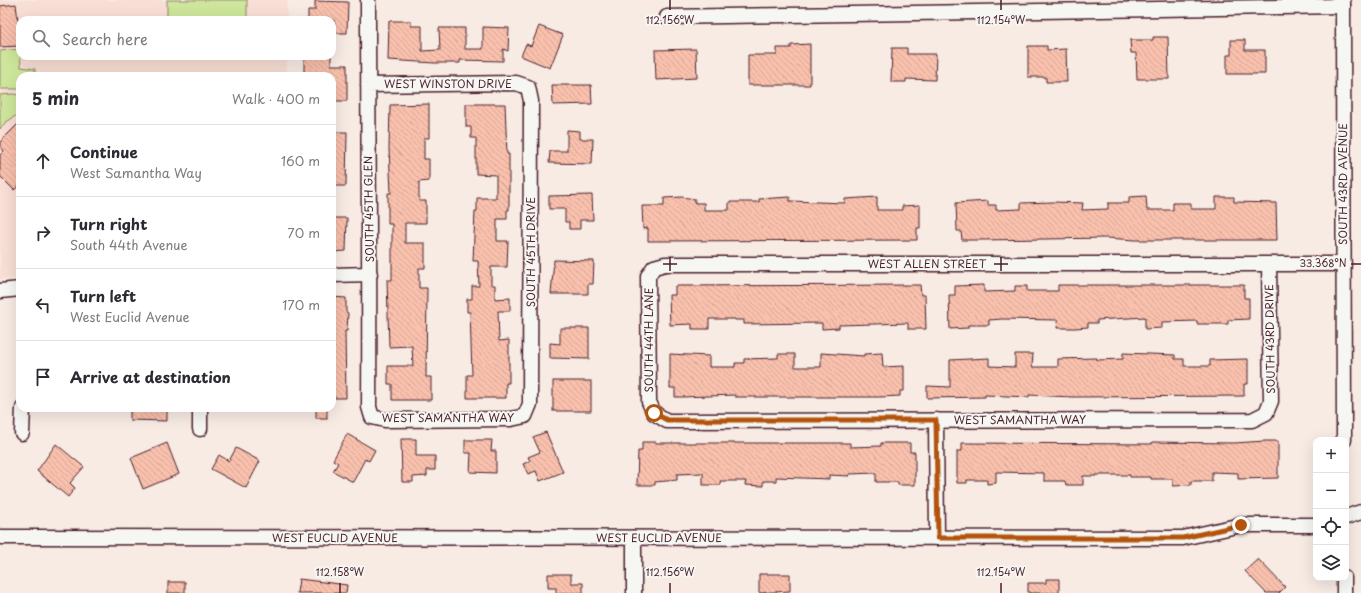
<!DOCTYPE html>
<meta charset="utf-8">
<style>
body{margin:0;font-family:"Playpen Sans",sans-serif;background:#f7f7f7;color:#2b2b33}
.controls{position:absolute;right:12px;bottom:12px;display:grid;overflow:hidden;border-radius:8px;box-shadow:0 4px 16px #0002}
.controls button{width:36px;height:36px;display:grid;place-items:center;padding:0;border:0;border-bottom:1px solid #e1e1e2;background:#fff;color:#2b2b33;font:20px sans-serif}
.stop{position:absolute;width:12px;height:12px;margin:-9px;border:3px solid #b45309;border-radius:50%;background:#fff}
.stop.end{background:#b45309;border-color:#fff;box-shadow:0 1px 4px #0008}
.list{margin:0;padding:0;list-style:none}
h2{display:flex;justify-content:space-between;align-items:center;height:52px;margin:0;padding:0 16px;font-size:17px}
h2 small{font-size:13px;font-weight:400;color:#7c7c81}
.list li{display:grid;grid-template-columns:26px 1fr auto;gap:12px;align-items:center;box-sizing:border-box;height:72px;padding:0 16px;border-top:1px solid #e1e1e2}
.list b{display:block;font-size:15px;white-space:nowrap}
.list p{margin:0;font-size:13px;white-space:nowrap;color:#7c7c81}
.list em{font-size:13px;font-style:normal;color:#7c7c81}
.icon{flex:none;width:22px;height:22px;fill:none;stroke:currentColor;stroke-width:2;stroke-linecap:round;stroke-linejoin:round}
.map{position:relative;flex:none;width:1361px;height:593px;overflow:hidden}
.search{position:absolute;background:#fff;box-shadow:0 4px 16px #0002;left:16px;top:16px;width:320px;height:44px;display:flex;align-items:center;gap:10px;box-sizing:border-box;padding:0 14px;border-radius:12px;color:#7c7c81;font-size:15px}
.panel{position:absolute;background:#fff;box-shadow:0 4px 16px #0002;left:16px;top:72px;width:320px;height:340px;border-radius:12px}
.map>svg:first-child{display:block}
.built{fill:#f8ded4}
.green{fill:#cee69b;stroke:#8c8263}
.building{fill:url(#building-back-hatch);stroke:#4a1f2b}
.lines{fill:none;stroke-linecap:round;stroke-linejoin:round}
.minor-casing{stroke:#4a1f2b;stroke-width:17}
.minor{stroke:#f6f6f2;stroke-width:14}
.route{stroke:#b45309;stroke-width:5}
.ticks{fill:none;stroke:#4a1f2b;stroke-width:1.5}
.labels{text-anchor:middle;stroke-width:4;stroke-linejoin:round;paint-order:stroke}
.street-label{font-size:11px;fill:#4a1f2b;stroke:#f6f6f2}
.ticks-label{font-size:10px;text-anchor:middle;fill:#4a1f2b;stroke:#f6f6f2;stroke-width:4;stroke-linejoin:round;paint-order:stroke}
</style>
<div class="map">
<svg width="1361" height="593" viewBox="0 0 1361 593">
<defs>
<pattern id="building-back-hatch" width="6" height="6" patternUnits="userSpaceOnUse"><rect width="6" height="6" fill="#f9c1ad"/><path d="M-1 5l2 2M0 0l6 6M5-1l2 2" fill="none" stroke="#d7a595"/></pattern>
</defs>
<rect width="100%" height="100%" fill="#f7ebe4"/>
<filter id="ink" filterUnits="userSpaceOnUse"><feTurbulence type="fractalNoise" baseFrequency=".025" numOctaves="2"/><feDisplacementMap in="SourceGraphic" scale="8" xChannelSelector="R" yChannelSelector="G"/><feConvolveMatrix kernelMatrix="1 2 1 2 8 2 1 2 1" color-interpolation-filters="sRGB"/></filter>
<g filter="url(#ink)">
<path class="built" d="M0,0h287v20h-267v36h267v20h-267v202l-20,1z"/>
<g class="green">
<rect x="167" y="0" width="80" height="20"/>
<path d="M20,49l1,18 14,2v7h-15v13h-20v-38z"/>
<path d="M13,94l7,1v18l-15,10 -5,6v-34z"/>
</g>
<g class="building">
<path d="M315,1l33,1 -1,31h-13v-13h-26v-10h7z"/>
<path d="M16,4l2,17 2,-1v26l-20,1v-41z"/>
<path d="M389,21h22v5h11v25l18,-1 -1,-22h26v21h18v-22l26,1 -1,23 -5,-2v12l-43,-1v3h-26l-46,-3z"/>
<path d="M539,26l24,9 -13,33 -29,-12 5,-12 5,2z"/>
<path d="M1153,37h15l1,42h-32l-1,-26h-5l-1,-13h23z"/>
<path d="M1231,40h14v10h20v24h-38v-19h4z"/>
<path d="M810,44v41h-62v-30h29v-7h14v-3z"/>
<path d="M1028,46h19v4l19,-1 1,33h-21v-5h-18z"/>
<path d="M892,48h15v6h29l-1,26 -29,-1v3h-15z"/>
<path d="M696,49l1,29 -41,2 -1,-30z"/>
<path d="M304,56h27v9h16v36h-15v-25h-28z"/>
<path d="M552,85h39l1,19 -39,1z"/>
<path d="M429,104v34h-5v21h5v22l-10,1v19h7v22h-21v20h20v25h-6v20h8l-1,89h5v23h-39v-16h-4v-18h25l-1,-20 -23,1 -2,-67h5v-56h-4v-31h3l-2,-44 1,-44z"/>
<path d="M466,104h39l2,50h2v56h-2v9h-10v22h11l-1,26h-16v18h4v14l15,-1v13h-12l1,30 10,-1v43h-3v15h-39v-23h5l-2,-63h-3v-13h5v-13h7l-1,-25h-5l2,-50h2v-13h19v-23l-20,-1v-36h-5v-11h-5z"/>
<path d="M20,122v63l-6,5 -14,-14v-21l4,-4 -4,-5v-4z"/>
<path d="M567,130l13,1v8h13l-1,25 -43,-1 1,-12h17z"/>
<path d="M334,132h13l-1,54h-14v-48h2z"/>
<path d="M592,195l1,25h-13v9h-11v-7h-4v-13h-16v-13z"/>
<path d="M1146,196l1,14h26v-7h18v6h25v-12h18v5l42,1 1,37h-142l-28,-2 -124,2h-21l-1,-9h-4l-1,-28 32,-2v4h8v5l25,-1v-6l32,-1 30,1 -1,7 26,-1v-6h21v-6z"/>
<path d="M682,197l13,2v4h9v7h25v-8h30v-3l31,-2v4l55,2v-4l32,-2v13h25v-4l18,-1v23h-3v12l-269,1v-13l-5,1 -1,-23h22v-8z"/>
<path d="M332,218h15l-1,33 -14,1z"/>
<path d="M554,260l40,1 -1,23h-5v10h-37z"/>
<path d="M920,285l1,10h4l1,34h-18v-6l-69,2v3l-17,1v-6l-78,1v-4h-9v-1h-26v10h-17v-5l-22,1 -1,-30h6v-9z"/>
<path d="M984,285v7l31,-1v-5h12v5h31v-6h186v13h5v21l-21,1v4h-31v-3l-35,1v6l-17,1v-12l-48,3v3h-9v4l-13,1h-18l1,-8 -56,-1 -13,1v5h-21v3l-18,1 -1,-34h6v-9z"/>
<path d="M332,297l14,1v14l2,1 -1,18h-2l1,67h-14z"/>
<path d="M560,328h29v31l-39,-1v-15l10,1z"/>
<path d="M821,353l43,3v-2l18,-1 1,14 21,-1v25h-4v5l-20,1h-145v-2l-53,2h-7v-9h-5v-34l39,2v11h26v-4h9v-4l34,-1v-4h17v13h26z"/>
<path d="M1123,353l52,2v4h9v7h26v-6l38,-1v25h-4v12l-172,1 -43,-2v2l-44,-2v2l-58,1v-12l23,1v-27l39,-2v8l26,1v-13h18l-1,13h26v-8l39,-1v2l26,-1z"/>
<rect x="553" y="381" width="38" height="30"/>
<path d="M130,408h37v13l-37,-1z"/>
<rect x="316" y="408" width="11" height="10"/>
<path d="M546,432l17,40 -23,9 -4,-10 -8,3 -5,-10 7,-3 -2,-4 12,-5 -7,-15z"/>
<path d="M347,434l28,16 -6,11 -4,-2 -12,23 -20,-11 5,-8 -5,-3z"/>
<path d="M401,439h15v17h19v14h-8v6l-14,1v5h-11z"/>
<path d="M465,440h27l-1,11h5v22l-26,-1 1,-19h-6z"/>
<path d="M1265,441h13v37l-40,1v-6l-26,-1v9h-21v4l-18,1v-7h-22v-2h-21v-2h-34v1h-13v9h-17l-1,-4h-21v-8l-48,-1v11l-9,1v-4h-20v3h-10v-32h5v-8l190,1v-2l82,1z"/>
<path d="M642,442h14v1h194v4l31,-1v-3h29v9h5v33h-17v-3h-22v-9l-27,1v2l-20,-1v4l-53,-2v4h-13v5l-18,-1 1,-4h-26l1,4h-18v-12l-26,1v6l-22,2v3h-18l1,-34h4z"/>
<path d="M167,443l12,31 -36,15 -12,-31z"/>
<path d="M56,444l28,23 -14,16 5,5 -7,9 -31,-26z"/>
<path d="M236,448l24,13 -14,27 -35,-19 8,-14 10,6z"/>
<path d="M1258,559l27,28 -6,6h-13l-21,-22z"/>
<path d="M548,574h23v9h12v10h-27v-5h-8z"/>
<path d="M759,574h31v17l-31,2z"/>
<path d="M299,579l48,6 -1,8h-49z"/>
<path d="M1046,579h13v14h-31v-10h18z"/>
<rect x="168" y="582" width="17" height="11"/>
</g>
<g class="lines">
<defs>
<g id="minor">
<path d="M368,0c0,136 2,271 1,407l3,10 13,3 126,-1 14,-3 5,-12 1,-303 -3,-14 -12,-4 -148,2"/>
<path d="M1343,0l1,440"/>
<path d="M667,17l676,-11"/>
<path d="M1269,264l2,137 -5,12 -14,7 -585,1 -13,-8 -5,-11 -1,-126 6,-9 11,-3h679"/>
<path d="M332,275l38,-1"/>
<path d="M0,291l20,-2"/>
<path d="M200,408v21"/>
<path d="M936,420l1,118"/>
<path d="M22,433l1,-25"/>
<path d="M1346,517l15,-5"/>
<path d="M0,537l1183,1 58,-13h75"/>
<path d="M1344,578v15"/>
<path d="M634,593v-55"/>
</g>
</defs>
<use href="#minor" class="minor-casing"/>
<use href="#minor" class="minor"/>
</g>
</g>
<g class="lines" filter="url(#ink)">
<path class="route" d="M654,413l13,7h269l2,118h245l58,-13"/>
</g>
<path class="ticks" d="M670,0v10M1001,0v10M670,257v14M1001,257v14M663,264h14M994,264h14M1351,264h10M340,583v10M670,583v10M1001,583v10"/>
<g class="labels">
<g class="street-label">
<text x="448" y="88">WEST WINSTON DRIVE</text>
<text transform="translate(1343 184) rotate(-90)" y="4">SOUTH 43RD AVENUE</text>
<text transform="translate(369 209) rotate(-91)" y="4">SOUTH 45TH GLEN</text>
<text transform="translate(531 252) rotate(-90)" y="4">SOUTH 45TH DRIVE</text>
<text x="927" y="268">WEST ALLEN STREET</text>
<text transform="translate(1270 339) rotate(-91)" y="4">SOUTH 43RD DRIVE</text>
<text transform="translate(649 340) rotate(-90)" y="4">SOUTH 44TH LANE</text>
<text x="448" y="422">WEST SAMANTHA WAY</text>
<text x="1020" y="424">WEST SAMANTHA WAY</text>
<text x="335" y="542">WEST EUCLID AVENUE</text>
<text x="659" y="542">WEST EUCLID AVENUE</text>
</g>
</g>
<g class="ticks-label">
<text x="670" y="24">112.156°W</text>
<text x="1001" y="24">112.154°W</text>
<text x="1323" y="267">33.368°N</text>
<text x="340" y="576">112.158°W</text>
<text x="670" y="576">112.156°W</text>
<text x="1001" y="576">112.154°W</text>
</g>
</svg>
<div class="controls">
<button>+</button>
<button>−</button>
<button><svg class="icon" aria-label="locate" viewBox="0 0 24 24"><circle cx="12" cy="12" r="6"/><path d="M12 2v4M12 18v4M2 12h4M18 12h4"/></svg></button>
<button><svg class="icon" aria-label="layers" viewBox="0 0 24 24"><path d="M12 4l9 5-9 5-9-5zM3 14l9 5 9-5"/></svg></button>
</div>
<div class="stop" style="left:654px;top:413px"></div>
<div class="stop end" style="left:1241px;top:525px"></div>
<div class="search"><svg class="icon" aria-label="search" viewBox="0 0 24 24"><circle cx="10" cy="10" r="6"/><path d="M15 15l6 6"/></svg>Search here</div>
<section class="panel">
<h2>5 min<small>Walk · 400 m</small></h2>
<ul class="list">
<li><svg class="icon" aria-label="ahead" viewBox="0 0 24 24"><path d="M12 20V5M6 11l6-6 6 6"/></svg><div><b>Continue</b><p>West Samantha Way</p></div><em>160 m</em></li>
<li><svg class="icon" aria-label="right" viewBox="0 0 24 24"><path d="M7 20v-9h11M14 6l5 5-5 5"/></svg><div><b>Turn right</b><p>South 44th Avenue</p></div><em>70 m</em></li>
<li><svg class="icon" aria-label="left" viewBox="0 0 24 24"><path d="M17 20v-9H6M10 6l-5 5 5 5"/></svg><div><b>Turn left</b><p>West Euclid Avenue</p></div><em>170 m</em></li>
<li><svg class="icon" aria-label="arrive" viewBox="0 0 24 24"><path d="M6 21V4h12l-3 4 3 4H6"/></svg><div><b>Arrive at destination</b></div></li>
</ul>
</section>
</div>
